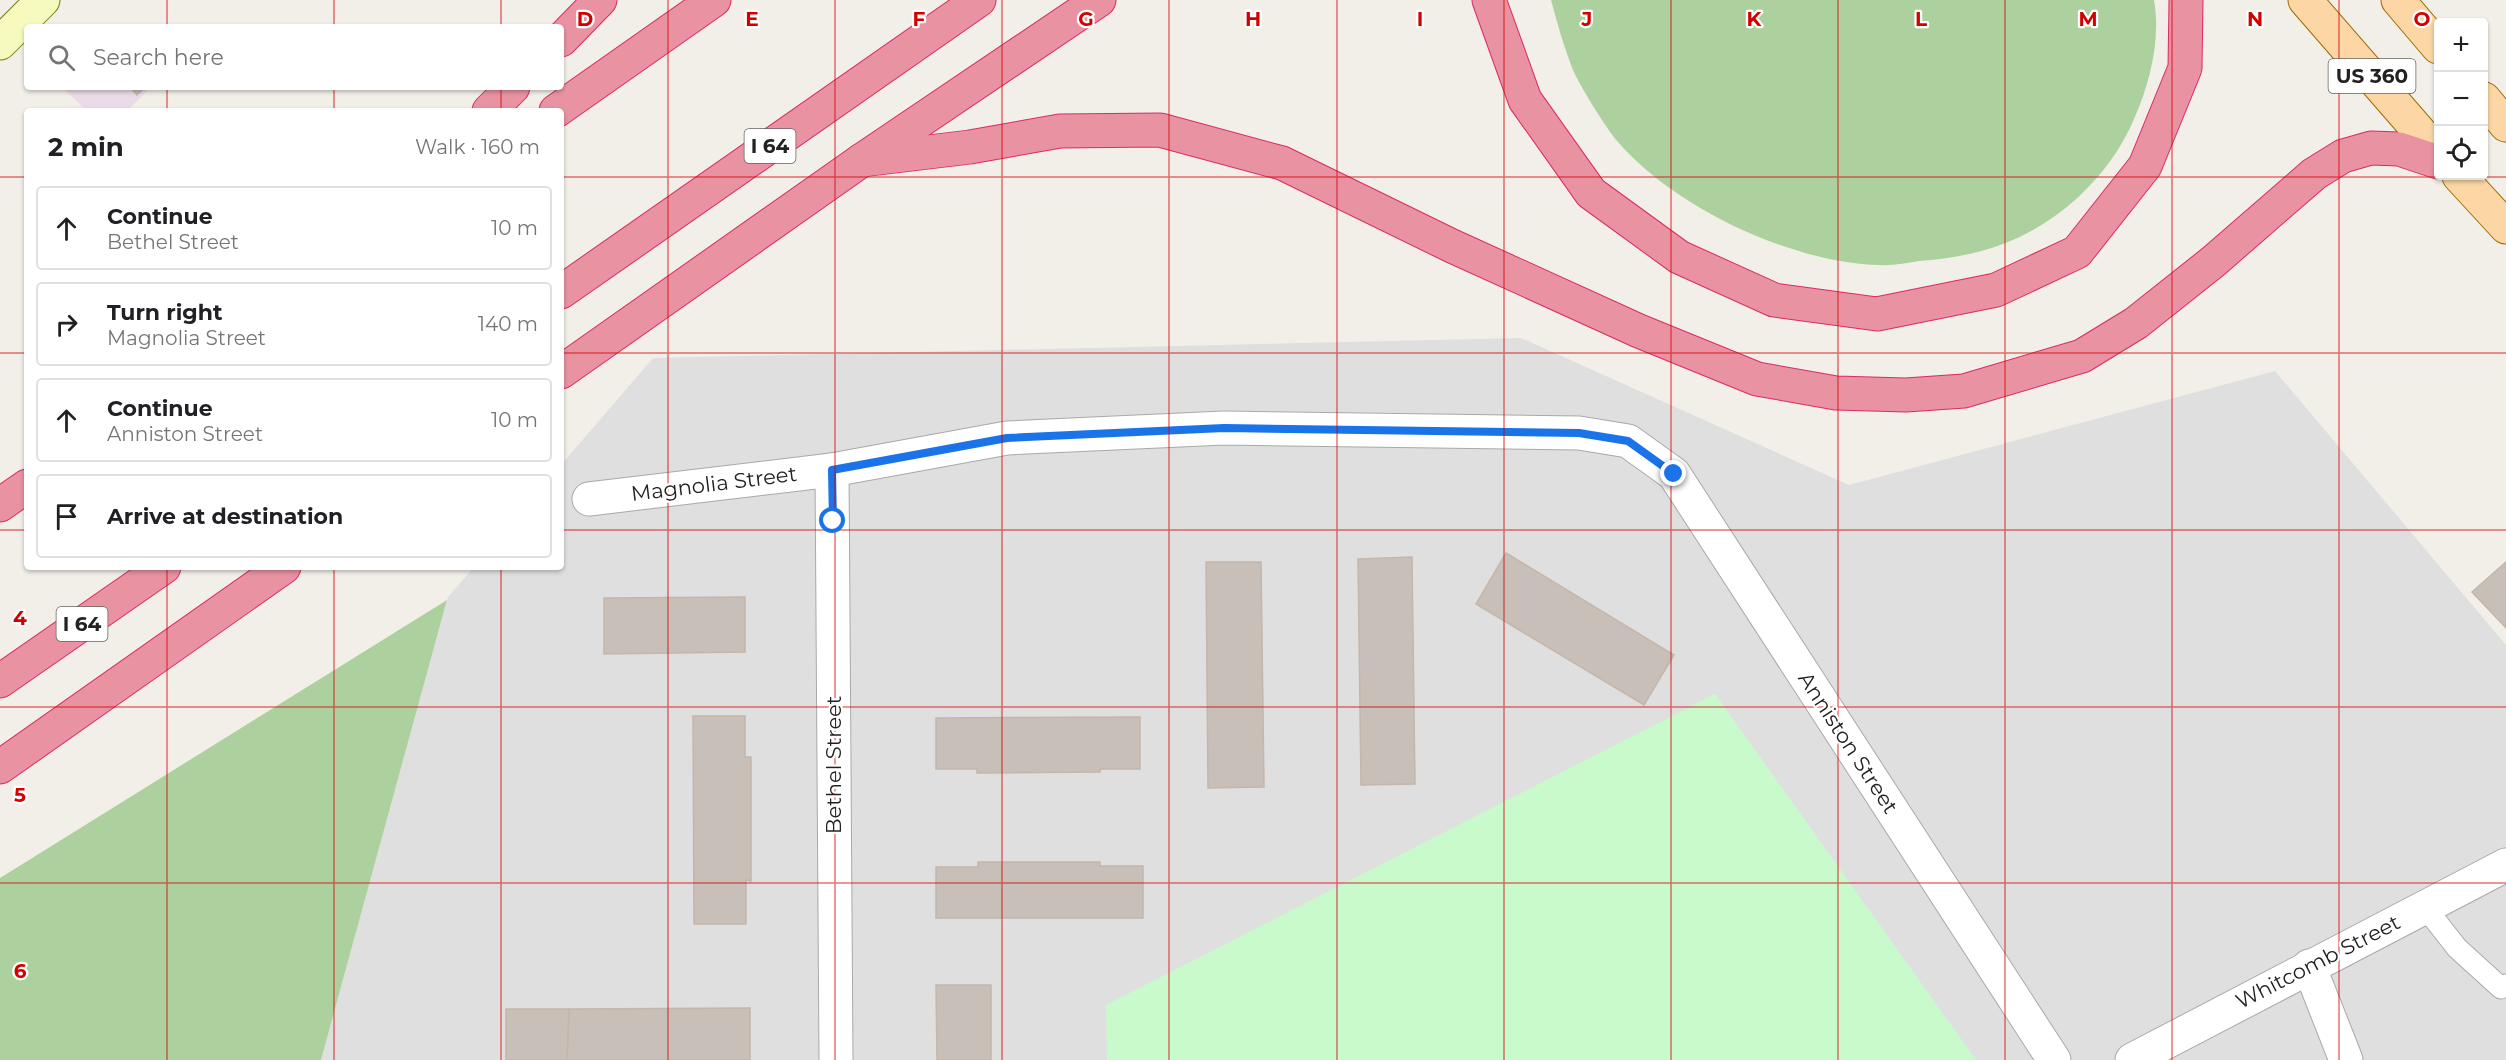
<!DOCTYPE html>
<meta charset="utf-8">
<style>
body{margin:0;font-family:Montserrat,sans-serif;background:#f6f6f6;color:#202124}
.controls{position:absolute;right:18px;top:18px;display:grid;overflow:hidden;border-radius:6px;box-shadow:0 2px 4px #0004}
.controls button{width:54px;height:54px;display:grid;place-items:center;padding:0;border:0;border-bottom:2px solid #e0e0e0;background:#fff;color:#202124;font:30px sans-serif}
.stop{position:absolute;width:18px;height:18px;margin:-14px;border:4px solid #1a73e8;border-radius:50%;background:#fff}
.stop.end{background:#1a73e8;border-color:#fff;box-shadow:0 2px 6px #0008}
.list{margin:0;padding:0;list-style:none}
h2{display:flex;justify-content:space-between;align-items:center;height:78px;margin:0;padding:0 24px;font-size:26px}
h2 small{font-size:20px;font-weight:400;color:#757577}
.list li{display:grid;grid-template-columns:39px 1fr auto;gap:18px;align-items:center;box-sizing:border-box;height:84px;margin:0 12px 12px;padding:0 12px;border:2px solid #e0e0e0;border-radius:6px}
.list b{display:block;font-size:22px;white-space:nowrap}
.list p{margin:0;font-size:20px;white-space:nowrap;color:#757577}
.list em{font-size:20px;font-style:normal;color:#757577}
.icon{flex:none;width:33px;height:33px;fill:none;stroke:currentColor;stroke-width:2;stroke-linecap:round;stroke-linejoin:round}
.map{position:relative;flex:none;width:2506px;height:1060px;overflow:hidden}
.search{position:absolute;background:#fff;box-shadow:0 2px 4px #0004;left:24px;top:24px;width:540px;height:66px;display:flex;align-items:center;gap:15px;box-sizing:border-box;padding:0 21px;border-radius:6px;color:#757577;font-size:22px}
.panel{position:absolute;background:#fff;box-shadow:0 2px 4px #0004;left:24px;top:108px;width:540px;height:462px;border-radius:6px}
.map>svg:first-child{display:block}
.residential{fill:#e0dfdf}
.industrial{fill:#ebdbe8}
.forest{fill:#add19e}
.park{fill:#c8facc}
.building{fill:#c7bfb8;stroke:#c4b6ab;stroke-width:1.5}
.lines{fill:none;stroke-linecap:round;stroke-linejoin:round}
.service-casing{stroke:#a9a9a9;stroke-width:23}
.minor-casing{stroke:#a9a9a9;stroke-width:35}
.tertiary-casing{stroke:#a9a9a9;stroke-width:35}
.secondary-casing{stroke:#707d05;stroke-width:35}
.primary-casing{stroke:#a06b00;stroke-width:35}
.motorway-casing{stroke:#dc2a67;stroke-width:35}
.service{stroke:#fff;stroke-width:21}
.minor{stroke:#fff;stroke-width:33}
.tertiary{stroke:#fff;stroke-width:33}
.secondary{stroke:#f7fabf;stroke-width:33}
.primary{stroke:#fcd6a4;stroke-width:33}
.motorway{stroke:#e892a2;stroke-width:33}
.route{stroke:#1a73e8;stroke-width:8}
.grid{fill:none;stroke:#d40000;stroke-width:1.5;stroke-opacity:0.55}
.labels{text-anchor:middle;stroke-width:4.5;stroke-linejoin:round;paint-order:stroke}
.shield{fill:#fff;stroke:#646464;stroke-width:1.5}
.shield-label{font-size:20px;font-weight:bold;fill:#222}
.street-label{font-size:21px;fill:#222;stroke:#fff}
.grid-label{font-size:20px;text-anchor:middle;font-weight:bold;fill:#d40000;stroke:#fff;stroke-width:4.5;stroke-linejoin:round;paint-order:stroke}
</style>
<div class="map">
<svg width="2506" height="1060" viewBox="0 0 2506 1060">
<rect width="100%" height="100%" fill="#f2efe9"/>
<path class="residential" d="M1521,338l328,147 426,-114 231,274v415h-2185l127,-463 26,-30h87v-102l92,-107z"/>
<path class="industrial" d="M62,87h89l-24,24h-40z"/>
<g class="forest">
<path d="M1551,0h603c7,39 -4,83 -20,119 -23,55 -74,104 -131,125 -26,10 -56,15 -84,17 -13,2 -27,5 -40,4 -87,-2 -204,-57 -261,-123 -11,-12 -42,-62 -47,-77 -8,-21 -14,-43 -20,-65z"/>
<path d="M447,600l-126,460h-321v-182z"/>
</g>
<path class="park" d="M1715,694l261,366h-869l-1,-55z"/>
<g class="building">
<path d="M130,87h15l-8,8z"/>
<path d="M1506,553l168,102 -30,50 -168,-101z"/>
<path d="M1412,557l3,227 -54,1 -3,-226z"/>
<path d="M1206,562h55l3,225 -56,1z"/>
<path d="M2506,562v66l-34,-36z"/>
<path d="M745,597v55l-141,2v-56z"/>
<path d="M693,716h52v41h6v124l-5,-1v44h-52z"/>
<path d="M1140,717v52h-40v3l-123,1v-4h-41v-51z"/>
<path d="M978,862h122v4h43v52h-207v-51h42z"/>
<path d="M936,985h55v75h-54z"/>
<path d="M750,1008v52h-183l2,-51z"/>
<path d="M506,1009h63l-2,51h-61z"/>
</g>
<g class="lines">
<defs>
<path id="service" d="M2425,907l32,41 44,40 5,-3"/>
<g id="minor">
<path d="M832,470l4,590"/>
<path d="M589,499l243,-29 175,-32 217,-10 355,5 49,8 46,33 380,586"/>
<path d="M2309,966l37,94"/>
</g>
<path id="tertiary" d="M2132,1060l374,-195"/>
<path id="secondary" d="M0,43l43,-43"/>
<g id="primary">
<path d="M2305,0l133,153"/>
<path d="M2398,0l40,47"/>
<path d="M2484,99l22,26"/>
<path d="M2459,176l47,51"/>
</g>
<g id="motorway">
<path d="M1489,0l36,100 66,93 88,64 95,43 103,14 119,-24 81,-38 68,-86 40,-98 1,-68"/>
<path d="M561,40l39,-40"/>
<path d="M489,111l24,-24"/>
<path d="M556,111l158,-111"/>
<path d="M862,160l108,-13 90,-16 100,-1 122,33 170,83 187,85 118,48 79,14 70,2 58,-4 118,-35 54,-33 78,-62 100,-87 29,-18 28,-8 28,1 39,13"/>
<path d="M561,292l418,-292"/>
<path d="M561,372l301,-212 237,-160"/>
<path d="M0,505l27,-19"/>
<path d="M0,681l164,-114"/>
<path d="M0,767l284,-200"/>
</g>
</defs>
<use href="#service" class="service-casing"/>
<use href="#minor" class="minor-casing"/>
<use href="#tertiary" class="tertiary-casing"/>
<use href="#secondary" class="secondary-casing"/>
<use href="#primary" class="primary-casing"/>
<use href="#motorway" class="motorway-casing"/>
<use href="#service" class="service"/>
<use href="#minor" class="minor"/>
<use href="#tertiary" class="tertiary"/>
<use href="#secondary" class="secondary"/>
<use href="#primary" class="primary"/>
<use href="#motorway" class="motorway"/>
</g>
<g class="lines">
<path class="route" d="M833,521l-1,-51 175,-32 217,-10 355,5 49,8 46,33"/>
</g>
<path class="grid" d="M167,0v27M334,0v27M501,0v27M668,0v1060M835,0v1060M1002,0v1060M1169,0v1060M1337,0v1060M1504,0v1060M1671,0v1060M1838,0v1060M2005,0v1060M2172,0v1060M2339,0v1060M167,87v24M334,87v24M501,87v24M0,177h27M561,177h1945M0,353h27M561,353h1945M0,530h27M561,530h1945M167,567v493M334,567v493M501,567v493M0,707h2506M0,883h2506"/>
<g class="labels">
<g class="shield">
<rect x="2328.5" y="59" width="87" height="34" rx="4.5"/>
<rect x="744.5" y="129" width="51" height="34" rx="4.5"/>
<rect x="56.5" y="607" width="51" height="34" rx="4.5"/>
</g>
<g class="shield-label">
<text x="2372" y="83">US 360</text>
<text x="770" y="153">I 64</text>
<text x="82" y="631">I 64</text>
</g>
<g class="street-label">
<text transform="translate(714 484) rotate(-7)" y="7">Magnolia Street</text>
<text transform="translate(1848 743) rotate(57)" y="7">Anniston Street</text>
<text transform="translate(834 765) rotate(-90)" y="7">Bethel Street</text>
<text transform="translate(2318 962) rotate(-27)" y="7">Whitcomb Street</text>
</g>
</g>
<g class="grid-label">
<text x="585" y="26">D</text>
<text x="752" y="26">E</text>
<text x="919" y="26">F</text>
<text x="1086" y="26">G</text>
<text x="1253" y="26">H</text>
<text x="1420" y="26">I</text>
<text x="1587" y="26">J</text>
<text x="1754" y="26">K</text>
<text x="1921" y="26">L</text>
<text x="2088" y="26">M</text>
<text x="2255" y="26">N</text>
<text x="2422" y="26">O</text>
<text x="20" y="625">4</text>
<text x="20" y="802">5</text>
<text x="20" y="978">6</text>
</g>
</svg>
<div class="controls">
<button>+</button>
<button>−</button>
<button><svg class="icon" aria-label="locate" viewBox="0 0 24 24"><circle cx="12" cy="12" r="6"/><path d="M12 2v4M12 18v4M2 12h4M18 12h4"/></svg></button>
</div>
<div class="stop" style="left:833px;top:521px"></div>
<div class="stop end" style="left:1674px;top:474px"></div>
<div class="search"><svg class="icon" aria-label="search" viewBox="0 0 24 24"><circle cx="10" cy="10" r="6"/><path d="M15 15l6 6"/></svg>Search here</div>
<section class="panel">
<h2>2 min<small>Walk · 160 m</small></h2>
<ul class="list">
<li><svg class="icon" aria-label="ahead" viewBox="0 0 24 24"><path d="M12 20V5M6 11l6-6 6 6"/></svg><div><b>Continue</b><p>Bethel Street</p></div><em>10 m</em></li>
<li><svg class="icon" aria-label="right" viewBox="0 0 24 24"><path d="M7 20v-9h11M14 6l5 5-5 5"/></svg><div><b>Turn right</b><p>Magnolia Street</p></div><em>140 m</em></li>
<li><svg class="icon" aria-label="ahead" viewBox="0 0 24 24"><path d="M12 20V5M6 11l6-6 6 6"/></svg><div><b>Continue</b><p>Anniston Street</p></div><em>10 m</em></li>
<li><svg class="icon" aria-label="arrive" viewBox="0 0 24 24"><path d="M6 21V4h12l-3 4 3 4H6"/></svg><div><b>Arrive at destination</b></div></li>
</ul>
</section>
</div>
